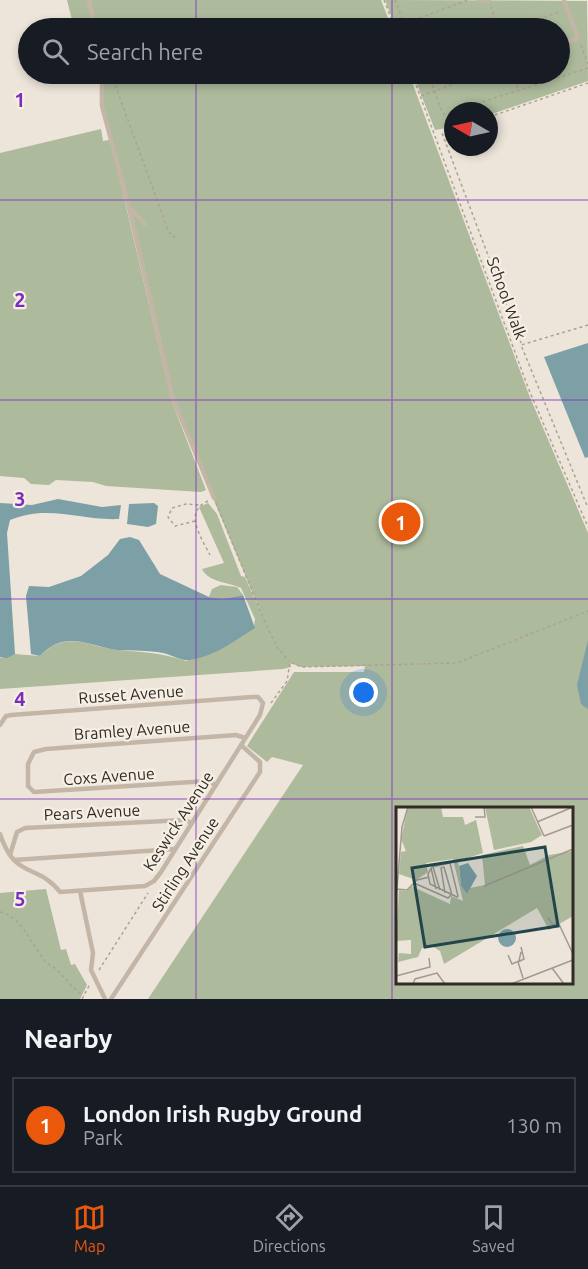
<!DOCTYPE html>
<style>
body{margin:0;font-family:Ubuntu,sans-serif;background:#20242c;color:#f1f3f6}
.compass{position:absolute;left:444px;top:102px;width:54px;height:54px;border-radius:50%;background:#171b24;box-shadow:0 3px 9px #0003;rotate:279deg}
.you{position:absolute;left:364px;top:693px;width:21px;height:21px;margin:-15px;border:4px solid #fff;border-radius:50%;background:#1a73e8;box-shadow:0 0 0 9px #1a73e833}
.badge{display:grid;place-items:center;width:39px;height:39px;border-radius:50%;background:#ea580c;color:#fff;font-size:20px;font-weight:700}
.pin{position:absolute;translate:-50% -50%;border:3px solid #fff;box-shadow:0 2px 6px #0006}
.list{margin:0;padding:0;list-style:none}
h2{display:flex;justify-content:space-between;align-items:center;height:78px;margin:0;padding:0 24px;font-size:26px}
h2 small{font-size:20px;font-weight:400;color:#9ea1a6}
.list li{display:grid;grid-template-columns:39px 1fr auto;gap:18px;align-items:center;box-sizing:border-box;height:96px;margin:0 12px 12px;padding:0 12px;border:2px solid #363941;border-radius:0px}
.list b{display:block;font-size:22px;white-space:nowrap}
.list p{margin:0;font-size:20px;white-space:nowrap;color:#9ea1a6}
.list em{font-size:20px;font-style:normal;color:#9ea1a6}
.icon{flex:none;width:33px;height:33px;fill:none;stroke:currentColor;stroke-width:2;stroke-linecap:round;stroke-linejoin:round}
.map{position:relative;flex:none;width:588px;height:999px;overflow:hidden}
.search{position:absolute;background:#171b24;box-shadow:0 3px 9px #0003;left:18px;right:18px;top:18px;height:66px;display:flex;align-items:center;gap:15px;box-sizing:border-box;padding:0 21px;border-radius:33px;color:#9ea1a6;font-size:22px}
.sheet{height:186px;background:#171b24}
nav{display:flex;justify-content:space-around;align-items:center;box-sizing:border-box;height:84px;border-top:2px solid #363941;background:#171b24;font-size:16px;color:#9ea1a6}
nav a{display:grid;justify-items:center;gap:3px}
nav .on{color:#ea580c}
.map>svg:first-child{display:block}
.green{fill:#adba9b;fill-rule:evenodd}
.water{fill:#7ca0a6}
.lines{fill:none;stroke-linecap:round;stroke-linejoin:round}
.path{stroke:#afa191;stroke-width:1.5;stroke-dasharray:3 3;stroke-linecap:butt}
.service{stroke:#c3b6a7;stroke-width:4.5}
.grid{fill:none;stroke:#7b2cbf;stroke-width:1.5;stroke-opacity:0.55}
.labels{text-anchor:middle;stroke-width:4.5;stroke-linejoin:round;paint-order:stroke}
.street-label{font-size:16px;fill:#312a26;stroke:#f6efe4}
.inset-road{fill:none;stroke:#a29a91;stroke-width:1.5}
.view{fill:#22454c;fill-opacity:0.15;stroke:#22454c;stroke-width:3}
.inset-edge{fill:none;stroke:#312a26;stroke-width:3}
.grid-label{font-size:20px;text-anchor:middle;font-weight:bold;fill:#7b2cbf;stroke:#f6efe4;stroke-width:4.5;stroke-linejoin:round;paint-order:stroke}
</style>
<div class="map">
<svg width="588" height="999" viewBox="0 0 588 999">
<rect width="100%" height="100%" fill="#ede5d9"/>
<g class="green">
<path d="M67,0h20l7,28h-20z"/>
<path d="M89,0h292l11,28h-297z"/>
<path d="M385,0l202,1 1,80 -99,34v-4h-36v16l-18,3 -22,-56h147v-46h-164z"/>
<path d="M102,74h307l120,321 59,138v466h-440l155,-234 -31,-8 -5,5 -20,-16 47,-74h70l1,-6 -64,1 -11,-4 1,4 -8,2 -283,20v-31l15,-4 25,2c26,-27 49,-9 78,-6 24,2 45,3 68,11l68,-34 1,-8 -14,-31c-12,-6 -32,-5 -39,-19l22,-6 -25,-56 9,-4 9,11 24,62 4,1 19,43 -88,-210 -74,-304zM398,808h174v174h-174z"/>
<path d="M101,129l2,12 6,-1 6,19 56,240 35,91 -5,2 -95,-6 -13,-4 -37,-2 -7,5 -18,-1 -7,-6 -24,-2v-323z"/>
<path d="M221,585l16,2 6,8 -20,4 -14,-2 3,-8z"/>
<path d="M46,889l15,61 5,-1 5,16 4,-1 12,21 -7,14h-80v-106z"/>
</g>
<g class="water">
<path d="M588,343v114l-3,1 -41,-101z"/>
<path d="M58,499l44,8 19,-2 -2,14c-38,2 -69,-15 -109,1l-3,13 8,121 -8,4 -7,-1v-154l32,2z"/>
<path d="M154,503l4,3 -2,18 -8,3 -21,-3 2,-20z"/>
<path d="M130,537l9,3 21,34 49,23 14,2 20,-4 12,33c-21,13 -41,29 -66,32 -8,1 -17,-5 -26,-7 -15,-3 -31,-2 -46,-3 -29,-4 -52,-21 -77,6l-9,-2 -5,-58 3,-10 20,1 32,-11 27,-21 12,-16z"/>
<path d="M588,640v69l-7,-5 -4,-19z"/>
</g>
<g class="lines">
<g class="path">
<path d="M384,0l11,28"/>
<path d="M395,0l9,24 64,-24"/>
<path d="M491,6l7,22"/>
<path d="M409,23l2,5"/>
<path d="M516,28l45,-17"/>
<path d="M581,45l7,19"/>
<path d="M115,74l-2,5 55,151 4,6 7,2"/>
<path d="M412,74l117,316 59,137"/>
<path d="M428,74l15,40 9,-2"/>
<path d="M512,74l6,16"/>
<path d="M86,80l10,-3"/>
<path d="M421,96l61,-22"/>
<path d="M454,111l134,-43"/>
<path d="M489,117l99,-34"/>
<path d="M453,129l-11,4 79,210"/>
<path d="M588,325l-67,20 67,163"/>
<path d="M208,501c-25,11 -7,36 2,54"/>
<path d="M216,503l48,117 13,27 12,14"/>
<path d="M195,521l-20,5 -7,-9 4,-9 14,-4 13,1"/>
<path d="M271,703l16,-22 3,-19 11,5 156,-4 131,-52"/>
<path d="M0,912c22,4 32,34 45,49 3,3 8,5 11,8 10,10 16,19 28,27"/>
<path d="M99,970l49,-77"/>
<path d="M82,999l8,-15"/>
</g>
<g class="service">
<path d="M89,0l6,28"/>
<path d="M479,0h10"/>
<path d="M560,45l18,-7 -14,-38"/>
<path d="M102,74v32l27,101 43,189 42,102"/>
<path d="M131,209l14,15"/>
<path d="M0,725l6,-9 5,-1 241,-18h6l5,6 -3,12 -99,157 -7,9 -9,5 -85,6c-22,-29 -45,-12 -60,-58"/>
<path d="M216,785l-8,-4 -174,11 -6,-6v-22l6,-12 12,-3 190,-14 9,3"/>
<path d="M10,855l7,-23 8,-4 160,-8 7,3"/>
<path d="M14,860l161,-11"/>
<path d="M80,891l13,62 -2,17 14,29"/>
<path d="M111,999l149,-227v-10l-19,-17"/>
</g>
</g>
<path class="grid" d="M196,0v28M392,0v28M196,74v925M392,74v925M0,200h588M0,400h588M0,599h588M0,799h588"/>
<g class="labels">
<g class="street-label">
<text transform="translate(507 298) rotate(70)" y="6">School Walk</text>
<text transform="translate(131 694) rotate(-4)" y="6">Russet Avenue</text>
<text transform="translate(132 730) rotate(-4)" y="6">Bramley Avenue</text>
<text transform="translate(109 776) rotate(-4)" y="6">Coxs Avenue</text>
<text transform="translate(92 812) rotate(-3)" y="6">Pears Avenue</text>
<text transform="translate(178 821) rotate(-57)" y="6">Keswick Avenue</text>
<text transform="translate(185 864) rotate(-57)" y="6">Stirling Avenue</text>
</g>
</g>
<g transform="translate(396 807)">
<rect width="177" height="177" fill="#ede5d9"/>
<path d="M12,0h33l2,10h20l2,8 11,-5 7,33 -25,8 3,25 6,8 3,-6 15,-3 -3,-30 41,-9 7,19 19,-10 24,-4v65l-24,14 -12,-22 -93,56 -4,-13 -8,-5 -10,2 -4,9 -20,5 1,-9 12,1v-14l-15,1 3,-51 8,1 4,-5 39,18 1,-8 12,5 -10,-42 -27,4 2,9 -12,8 -17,-6 2,-22 5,-1 -5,-12zM89,0h44l13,28 -11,7 -37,8z" fill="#adba9b"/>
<path d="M72,56l9,13 -10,18 -6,-8 -2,-20zM102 131a9 9 0 1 1 18 0a9 9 0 1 1-18 0Z" fill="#7ca0a6"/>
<path class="inset-road" d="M135,0l13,29M79,10h10l-1,-10M141,15l36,-15M148,29l29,-11M54,56l8,33 -1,1 -27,-13 -2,-10 4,-7zM37,60l7,23M48,60l8,28M48,60l-3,1 4,25M35,61l5,21M18,76l34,15 3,-3M88,79l89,-37M1,82l10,1 10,-10 12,-3M0,93l6,-73 6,-20M152,111l5,7 5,-3 -1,-9M162,115l15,32M125,140l3,12 -6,3 5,16M112,148l4,9 7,-3 2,-9M156,161l12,16M0,169l34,-9 -1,-9M17,177l2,-5 22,-6 8,11M115,177l62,-24"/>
<path class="view" d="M149,40l13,79 -133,21 -13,-79z"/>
<rect width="177" height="177" class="inset-edge"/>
</g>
<g class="grid-label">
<text x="20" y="107">1</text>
<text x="20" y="307">2</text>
<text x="20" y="506">3</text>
<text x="20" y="706">4</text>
<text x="20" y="906">5</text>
</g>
</svg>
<svg class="compass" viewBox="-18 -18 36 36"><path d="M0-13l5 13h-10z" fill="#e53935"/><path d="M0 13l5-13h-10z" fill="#9ea1a6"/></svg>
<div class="you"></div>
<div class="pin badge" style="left:401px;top:522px">1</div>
<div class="search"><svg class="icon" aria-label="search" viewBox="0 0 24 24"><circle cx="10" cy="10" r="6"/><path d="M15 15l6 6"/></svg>Search here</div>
</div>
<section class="sheet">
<h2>Nearby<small></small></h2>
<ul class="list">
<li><span class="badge">1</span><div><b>London Irish Rugby Ground</b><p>Park</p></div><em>130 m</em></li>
</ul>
</section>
<nav>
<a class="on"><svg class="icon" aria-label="map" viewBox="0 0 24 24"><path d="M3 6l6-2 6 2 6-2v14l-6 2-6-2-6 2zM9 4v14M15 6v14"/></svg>Map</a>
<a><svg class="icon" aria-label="directions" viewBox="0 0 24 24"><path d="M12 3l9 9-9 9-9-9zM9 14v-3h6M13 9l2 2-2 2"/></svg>Directions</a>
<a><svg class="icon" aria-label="saved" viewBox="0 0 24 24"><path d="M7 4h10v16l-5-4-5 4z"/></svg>Saved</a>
</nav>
